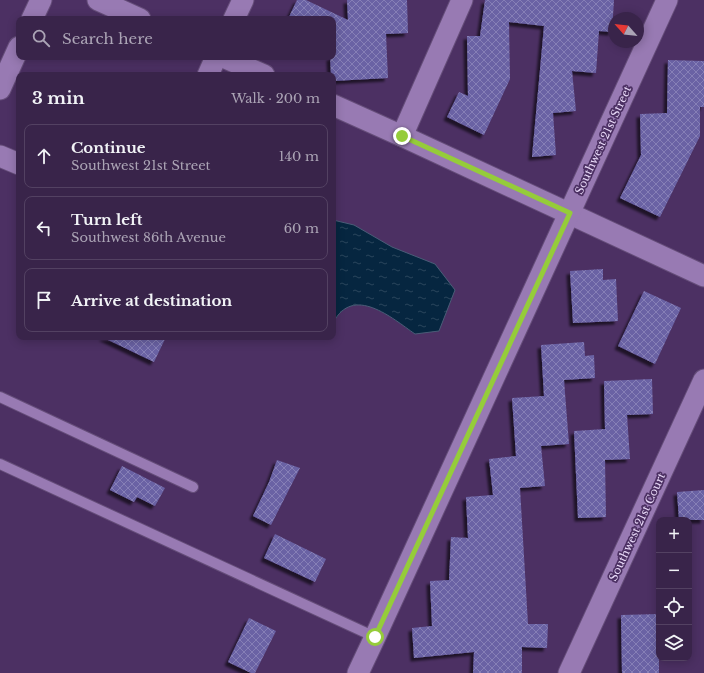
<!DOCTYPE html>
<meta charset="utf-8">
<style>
body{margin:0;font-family:"Libre Baskerville",serif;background:#402c51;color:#f1f3f6}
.controls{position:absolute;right:12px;bottom:12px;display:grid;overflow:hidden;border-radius:8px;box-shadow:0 2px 10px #0003}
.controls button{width:36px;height:36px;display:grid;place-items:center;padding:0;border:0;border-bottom:1px solid #534162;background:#39244a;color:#f1f3f6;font:20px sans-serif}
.compass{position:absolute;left:608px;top:12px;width:36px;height:36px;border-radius:50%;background:#39244a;box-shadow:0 2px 10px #0003;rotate:297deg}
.stop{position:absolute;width:12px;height:12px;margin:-9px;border:3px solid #95cc3a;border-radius:50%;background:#fff}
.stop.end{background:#95cc3a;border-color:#fff;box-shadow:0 1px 4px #0008}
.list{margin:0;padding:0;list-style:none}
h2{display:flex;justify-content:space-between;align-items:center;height:52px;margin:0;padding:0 16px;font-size:17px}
h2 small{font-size:13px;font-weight:400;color:#aba4b5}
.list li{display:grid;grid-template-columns:26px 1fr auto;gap:12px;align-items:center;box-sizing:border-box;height:64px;margin:0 8px 8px;padding:0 8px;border:1px solid #534162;border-radius:8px}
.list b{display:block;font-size:15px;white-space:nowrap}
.list p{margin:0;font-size:13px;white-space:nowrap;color:#aba4b5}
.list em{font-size:13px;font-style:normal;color:#aba4b5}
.icon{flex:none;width:22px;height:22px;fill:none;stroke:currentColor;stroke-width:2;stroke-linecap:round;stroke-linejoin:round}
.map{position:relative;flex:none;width:704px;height:673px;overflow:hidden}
.search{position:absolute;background:#39244a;box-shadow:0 2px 10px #0003;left:16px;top:16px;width:320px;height:44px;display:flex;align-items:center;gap:10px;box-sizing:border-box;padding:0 14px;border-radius:8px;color:#aba4b5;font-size:15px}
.panel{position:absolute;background:#39244a;box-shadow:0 2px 10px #0003;left:16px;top:72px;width:320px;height:268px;border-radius:8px}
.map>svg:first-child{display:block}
.water{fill:url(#water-ripples);stroke:#4a5c77}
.building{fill:url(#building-cross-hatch);filter:url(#shadow)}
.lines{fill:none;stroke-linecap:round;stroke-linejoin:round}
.lane-casing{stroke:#654d79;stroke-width:12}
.street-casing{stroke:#654d79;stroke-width:23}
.lane{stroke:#987ab3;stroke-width:10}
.street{stroke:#987ab3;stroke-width:21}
.route{stroke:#95cc3a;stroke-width:5}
.labels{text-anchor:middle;stroke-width:3.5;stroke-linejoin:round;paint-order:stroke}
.street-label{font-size:11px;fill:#e8d9f8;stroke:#4c3063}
</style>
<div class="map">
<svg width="704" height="673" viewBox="0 0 704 673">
<defs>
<pattern id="water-ripples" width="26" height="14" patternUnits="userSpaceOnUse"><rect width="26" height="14" fill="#062640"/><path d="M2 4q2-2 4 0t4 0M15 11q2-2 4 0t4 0" fill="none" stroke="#2a455c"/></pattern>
<pattern id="building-cross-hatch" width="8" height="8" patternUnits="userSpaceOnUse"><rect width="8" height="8" fill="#6a62a4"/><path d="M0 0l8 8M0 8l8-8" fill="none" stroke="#867fb6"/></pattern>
<filter id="shadow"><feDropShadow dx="-3.5" dy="3.5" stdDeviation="1" flood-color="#0009"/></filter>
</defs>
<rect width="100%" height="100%" fill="#4c3063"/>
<path class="water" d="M333,220l21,5 38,22 43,17 20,26 -16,41 -24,3c-23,-16 -62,-50 -82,-11z"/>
<g class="building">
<path d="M297,0h9l42,20 -1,-20h60l1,33 -22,1 2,44 -55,3v-6h-2l-1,-18h3v-38h-45z"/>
<path d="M485,0h129l-2,32 -13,-1 -3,42 -24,-2 4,40 -23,2 3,42 -24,2 12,-131 -35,-4 1,57 -26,56 -37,-18 12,-25 9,4 -1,-60h13z"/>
<path d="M668,60l36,1v46h-4v29l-40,81 -40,-19 21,-43 -1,-41 27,-1z"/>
<path d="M603,269v11l13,-1 2,42 -45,2 -3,-52z"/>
<path d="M644,291l37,17 -26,56 -37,-18z"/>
<path d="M102,337h64l-12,25z"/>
<path d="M584,342l1,14 9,-1 1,23 -31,2 5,64 -28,2 4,40 -25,2 8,136h20l-1,24 -25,-1v26h-49l1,-21 -60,6 -2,-30 20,-2 -2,-45 19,-1 2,-43 17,1 -2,-41 27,-2 -4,-36 27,-3 -4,-58 32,-2 -3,-51z"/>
<path d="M652,379l1,35 -26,1 3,44 -25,1 1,57 -28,1 -4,-87 31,-2 -1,-48z"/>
<path d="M277,460l23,8 -29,57 -18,-9 16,-34z"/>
<path d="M122,466l43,22 -10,18 -18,-9 -3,5 -24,-12z"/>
<path d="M704,490v30h-25l-2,-28z"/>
<path d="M275,534l51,25 -11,23 -51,-24z"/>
<path d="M659,614v59h-37l-1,-58z"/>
<path d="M249,618l27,13 -21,42h-4l-23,-11z"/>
</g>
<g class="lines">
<defs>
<g id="lane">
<path d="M0,397l193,90"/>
<path d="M0,464l375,173"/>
</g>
<g id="street">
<path d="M98,0l42,19"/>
<path d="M32,19l9,-19"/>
<path d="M234,19l9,-19"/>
<path d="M223,57l41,18"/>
<path d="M208,75l8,-18"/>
<path d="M0,89l19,-42"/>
<path d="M333,105l69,31 302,140"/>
<path d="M402,136l60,-136"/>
<path d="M0,156l19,8"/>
<path d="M358,673l17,-36 292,-637"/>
<path d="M569,673l135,-293"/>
</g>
</defs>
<use href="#lane" class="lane-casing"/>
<use href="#street" class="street-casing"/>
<use href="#lane" class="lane"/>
<use href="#street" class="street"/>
</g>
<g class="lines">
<path class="route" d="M375,637l195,-424 -168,-77"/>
</g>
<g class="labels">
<g class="street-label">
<text transform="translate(603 140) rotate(-65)" y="4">Southwest 21st Street</text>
<text transform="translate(637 527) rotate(-65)" y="4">Southwest 21st Court</text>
</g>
</g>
</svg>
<div class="controls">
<button>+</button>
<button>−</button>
<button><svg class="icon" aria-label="locate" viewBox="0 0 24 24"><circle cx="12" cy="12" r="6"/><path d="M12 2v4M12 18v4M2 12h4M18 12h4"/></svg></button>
<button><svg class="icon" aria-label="layers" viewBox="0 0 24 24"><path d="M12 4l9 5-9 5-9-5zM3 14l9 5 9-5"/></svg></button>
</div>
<svg class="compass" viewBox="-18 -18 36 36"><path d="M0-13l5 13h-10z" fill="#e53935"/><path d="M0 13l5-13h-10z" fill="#aba4b5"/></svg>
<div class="stop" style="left:375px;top:637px"></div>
<div class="stop end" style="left:402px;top:136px"></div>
<div class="search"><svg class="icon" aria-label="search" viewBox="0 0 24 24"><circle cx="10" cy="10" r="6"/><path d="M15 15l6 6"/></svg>Search here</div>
<section class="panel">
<h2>3 min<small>Walk · 200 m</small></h2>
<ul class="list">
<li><svg class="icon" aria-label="ahead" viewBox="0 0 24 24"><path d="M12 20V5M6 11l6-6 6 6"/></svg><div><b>Continue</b><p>Southwest 21st Street</p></div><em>140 m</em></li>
<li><svg class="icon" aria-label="left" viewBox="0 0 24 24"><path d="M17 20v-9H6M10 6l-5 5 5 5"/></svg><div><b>Turn left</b><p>Southwest 86th Avenue</p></div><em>60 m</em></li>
<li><svg class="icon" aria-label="arrive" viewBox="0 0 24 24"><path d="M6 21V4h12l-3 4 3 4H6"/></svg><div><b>Arrive at destination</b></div></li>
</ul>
</section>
</div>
